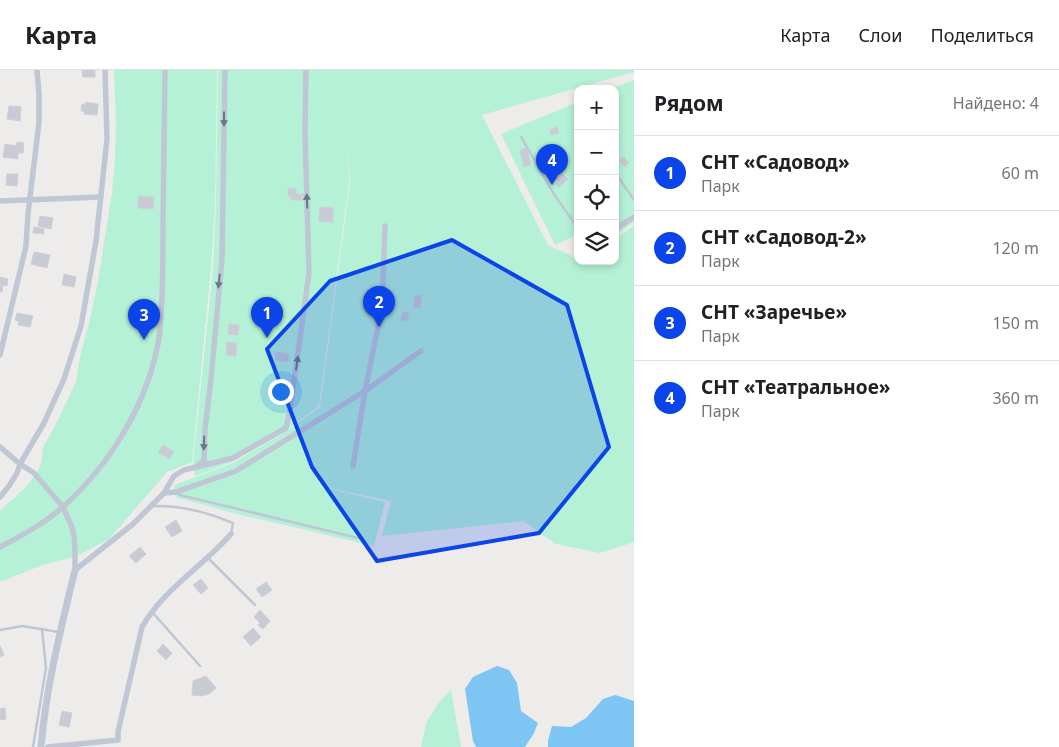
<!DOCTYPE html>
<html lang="ru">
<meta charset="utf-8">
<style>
body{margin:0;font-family:"Noto Sans",sans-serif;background:#f6f6f6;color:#202124}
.controls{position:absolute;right:15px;top:15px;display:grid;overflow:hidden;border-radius:10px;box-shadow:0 2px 8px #0003}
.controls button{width:45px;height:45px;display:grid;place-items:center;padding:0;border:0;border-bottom:1px solid #e0e0e0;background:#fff;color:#202124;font:25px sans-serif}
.you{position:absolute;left:280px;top:321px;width:18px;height:18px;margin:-12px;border:4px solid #fff;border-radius:50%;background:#1a73e8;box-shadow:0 0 0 8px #1a73e833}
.badge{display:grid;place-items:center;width:32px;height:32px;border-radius:50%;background:#0b44e8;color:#fff;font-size:16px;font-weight:700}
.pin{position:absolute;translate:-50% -41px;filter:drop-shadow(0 1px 2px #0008)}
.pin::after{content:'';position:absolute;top:26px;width:18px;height:15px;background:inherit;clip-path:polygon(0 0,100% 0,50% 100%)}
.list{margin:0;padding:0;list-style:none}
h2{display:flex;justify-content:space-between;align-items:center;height:65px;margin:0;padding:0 20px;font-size:21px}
h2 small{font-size:16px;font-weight:400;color:#757577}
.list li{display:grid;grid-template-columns:32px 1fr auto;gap:15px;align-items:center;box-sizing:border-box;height:75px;padding:0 20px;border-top:1px solid #e0e0e0}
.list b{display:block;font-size:19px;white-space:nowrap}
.list p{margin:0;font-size:16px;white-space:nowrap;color:#757577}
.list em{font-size:16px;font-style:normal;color:#757577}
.icon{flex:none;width:28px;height:28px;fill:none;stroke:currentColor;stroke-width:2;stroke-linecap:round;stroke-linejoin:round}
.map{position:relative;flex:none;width:634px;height:677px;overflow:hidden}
header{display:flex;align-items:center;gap:30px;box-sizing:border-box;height:70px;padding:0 25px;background:#fff;border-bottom:1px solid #e0e0e0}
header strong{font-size:24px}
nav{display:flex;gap:28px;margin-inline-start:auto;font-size:18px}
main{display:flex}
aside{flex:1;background:#fff}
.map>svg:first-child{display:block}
.green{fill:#b4f1d7}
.water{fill:#7dc5f2}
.building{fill:#c9cbd4;stroke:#cecfd8}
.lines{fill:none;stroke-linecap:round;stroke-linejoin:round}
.service{stroke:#c0c7d4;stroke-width:2.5}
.minor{stroke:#c0c7d4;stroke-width:5.5}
.tertiary{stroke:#c0c7d4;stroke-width:7}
.oneway{fill:#6e7685}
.marked{fill:#0b44e8;fill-opacity:0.2;stroke:#0b44e8;stroke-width:4;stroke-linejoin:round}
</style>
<header>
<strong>Карта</strong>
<nav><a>Карта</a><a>Слои</a><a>Поделиться</a></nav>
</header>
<main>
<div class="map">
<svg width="634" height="677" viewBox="0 0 634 677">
<rect width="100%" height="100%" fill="#eeebeb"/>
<g class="green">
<path d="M114,0h103l-2,135 -4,64 -19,193 -25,10 -58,67 -32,17 -37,10 -40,16v-71l27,-25 12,-17 2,-6 2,-16 12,-21 21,-44 4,-25 9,-34 8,-36 15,-94 3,-34 1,-34z"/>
<path d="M218,0h416v3h-4l-148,42 66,130 30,14v2h37v-22l19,-13v316l-34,11 -44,-9 -33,-23 -141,15 9,-35 -82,-17 76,18 -11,44 -133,-31 -66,-18 -1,-12 59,-22 52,-31 35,-25 30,-224 -2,-39 1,39 -30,223 -35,26 -52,30 -37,14 -2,-14 20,-193 3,-65z"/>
<path d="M634,10v142l-19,13v-146h-4z"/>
<path d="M578,32v134l-1,-1 -22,10 -54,-111z"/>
<path d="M451,620l10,57h-40l6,-26 13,-20z"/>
</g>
<g class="water">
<path d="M497,596l12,4 8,13 4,28 17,12 -4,10 -9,14h-49l-3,-6 -8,-52 8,-12z"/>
<path d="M615,625l19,6v46h-86v-6l4,-15 19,1 15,-9 17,-19z"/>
</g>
<g class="building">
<path d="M82,0h13v7h-12z"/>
<path d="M85,32l13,2 -1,11 -13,-1v-3h-3l1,-7 3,1z"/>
<path d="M9,36l12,1 -1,14 -13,-2z"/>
<path d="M557,57l2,6 -8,2 -1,-5z"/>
<path d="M17,72l7,1 -1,10h-5v6l-15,-2 2,-13 11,2z"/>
<path d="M527,78l4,17 -7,2 -4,-17z"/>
<path d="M624,87l5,6 -4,4 -6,-7z"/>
<path d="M561,102l7,7 -9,9 -3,-4 3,-2 -5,-4z"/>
<path d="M7,104h11l-1,12 -11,-1z"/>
<path d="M288,118h8v6h8v6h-13v-4h-3z"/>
<path d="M139,126l15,1 -1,12 -15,-1z"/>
<path d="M320,137l13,1v14l-14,-1z"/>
<path d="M40,146l13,2 -2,11 -13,-3z"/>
<path d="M34,157l10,2v5l-11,-1z"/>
<path d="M34,182l16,3 -3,13 -16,-4z"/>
<path d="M64,204l12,3 -2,10 -12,-2z"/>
<path d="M0,207l8,2 -1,7 -4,-1 -1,7h-2z"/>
<path d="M415,225l7,1 -2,12 -7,-1z"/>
<path d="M403,242l6,1 -2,8 -6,-1z"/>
<path d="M17,243l16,3 -3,11 -12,-2 1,-3 -4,-2z"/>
<path d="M229,254l10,1 -1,10 -10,-1z"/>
<path d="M227,272l10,1 -1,13 -10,-1z"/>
<path d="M276,282l13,2 -1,8 -13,-2z"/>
<path d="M163,375l11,7 -5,7 -11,-7z"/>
<path d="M176,450l6,11 -10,6 -7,-10z"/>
<path d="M140,477l6,7 -10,9 -7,-7z"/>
<path d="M201,509l7,9 -7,6 -8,-9z"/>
<path d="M266,512l6,8 -10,7 -6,-8z"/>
<path d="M260,540l10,11 -7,8 -5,-4 2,-2 -6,-6z"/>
<path d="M253,558l8,9 -10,9 -8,-9z"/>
<path d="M163,574l9,9 -6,7 -9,-9z"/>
<path d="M0,576l4,9 -4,2z"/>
<path d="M206,606l10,12 -7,6 -8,2 -9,-1 1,-14z"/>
<path d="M5,638l1,11 -6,1v-11z"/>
<path d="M62,641l10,2 -3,14 -10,-2z"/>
</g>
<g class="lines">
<g class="service">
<path d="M521,67c7,12 14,23 20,35 10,20 24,38 37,56"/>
<path d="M615,102l19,28"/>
<path d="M178,423l2,2 182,44"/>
<path d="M154,436c26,-1 55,7 79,17l-2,11"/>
<path d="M208,488l47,47"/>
<path d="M153,543l47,53"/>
<path d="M0,560l22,-4 37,6"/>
<path d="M33,677l13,-79 -4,-39"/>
</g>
<g class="minor">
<path d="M0,131l101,-4"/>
<path d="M615,159l19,-12"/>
<path d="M0,285l26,-109 2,-32 11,-92v-28l-2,-24"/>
<path d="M0,377l20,17 14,9 29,34 9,20 2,9 1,13v21"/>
<path d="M197,396l7,-5 1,-32 6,-50 11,-120 3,-189"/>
<path d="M353,396l12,-75 56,-40"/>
<path d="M164,423l12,-1 60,-21 129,-80 14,-69 4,-38 2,-58"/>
<path d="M0,427l9,-11 8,-13 3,-9 24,-41 20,-44 17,-53 15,-85 11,-102 -2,-69"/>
<path d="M0,477c23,-12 47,-25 66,-43 46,-42 83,-104 93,-166 2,-13 2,-27 3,-41 1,-24 1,-48 1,-72 1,-52 1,-103 2,-155"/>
<path d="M75,500l58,-46 31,-31 10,-17 10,-6 49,-12 53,-30 4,-18 19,-137 -4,-141 1,-62"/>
<path d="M48,677l70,-7v-8l24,-105c21,-37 61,-61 89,-93"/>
</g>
<path class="tertiary" d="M41,677c5,-60 20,-119 34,-177"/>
</g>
<defs><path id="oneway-solid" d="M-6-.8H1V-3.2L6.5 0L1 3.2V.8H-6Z" transform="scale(1.25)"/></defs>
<g class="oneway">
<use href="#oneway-solid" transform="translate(224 49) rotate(90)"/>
<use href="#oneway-solid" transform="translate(307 131) rotate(-92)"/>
<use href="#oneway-solid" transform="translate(219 211) rotate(96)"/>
<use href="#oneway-solid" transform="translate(297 293) rotate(-82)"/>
<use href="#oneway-solid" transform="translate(204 373) rotate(92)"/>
</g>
<path class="marked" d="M452,170l115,65 42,142 -70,86 -162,28 -65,-94 -45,-118 63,-68z"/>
</svg>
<div class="controls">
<button>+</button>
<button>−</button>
<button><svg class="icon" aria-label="locate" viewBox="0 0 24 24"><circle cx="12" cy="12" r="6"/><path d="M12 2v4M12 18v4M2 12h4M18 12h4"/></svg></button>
<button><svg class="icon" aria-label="layers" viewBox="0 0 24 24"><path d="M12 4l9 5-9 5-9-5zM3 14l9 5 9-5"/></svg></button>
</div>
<div class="you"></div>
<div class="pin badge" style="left:267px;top:268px">1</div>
<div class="pin badge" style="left:379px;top:257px">2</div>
<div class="pin badge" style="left:144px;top:270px">3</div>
<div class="pin badge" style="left:552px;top:115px">4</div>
</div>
<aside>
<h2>Рядом<small>Найдено: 4</small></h2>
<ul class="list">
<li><span class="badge">1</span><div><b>СНТ «Садовод»</b><p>Парк</p></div><em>60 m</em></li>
<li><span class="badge">2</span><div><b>СНТ «Садовод-2»</b><p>Парк</p></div><em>120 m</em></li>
<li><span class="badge">3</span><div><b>СНТ «Заречье»</b><p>Парк</p></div><em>150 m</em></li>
<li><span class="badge">4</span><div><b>СНТ «Театральное»</b><p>Парк</p></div><em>360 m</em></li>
</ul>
</aside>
</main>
